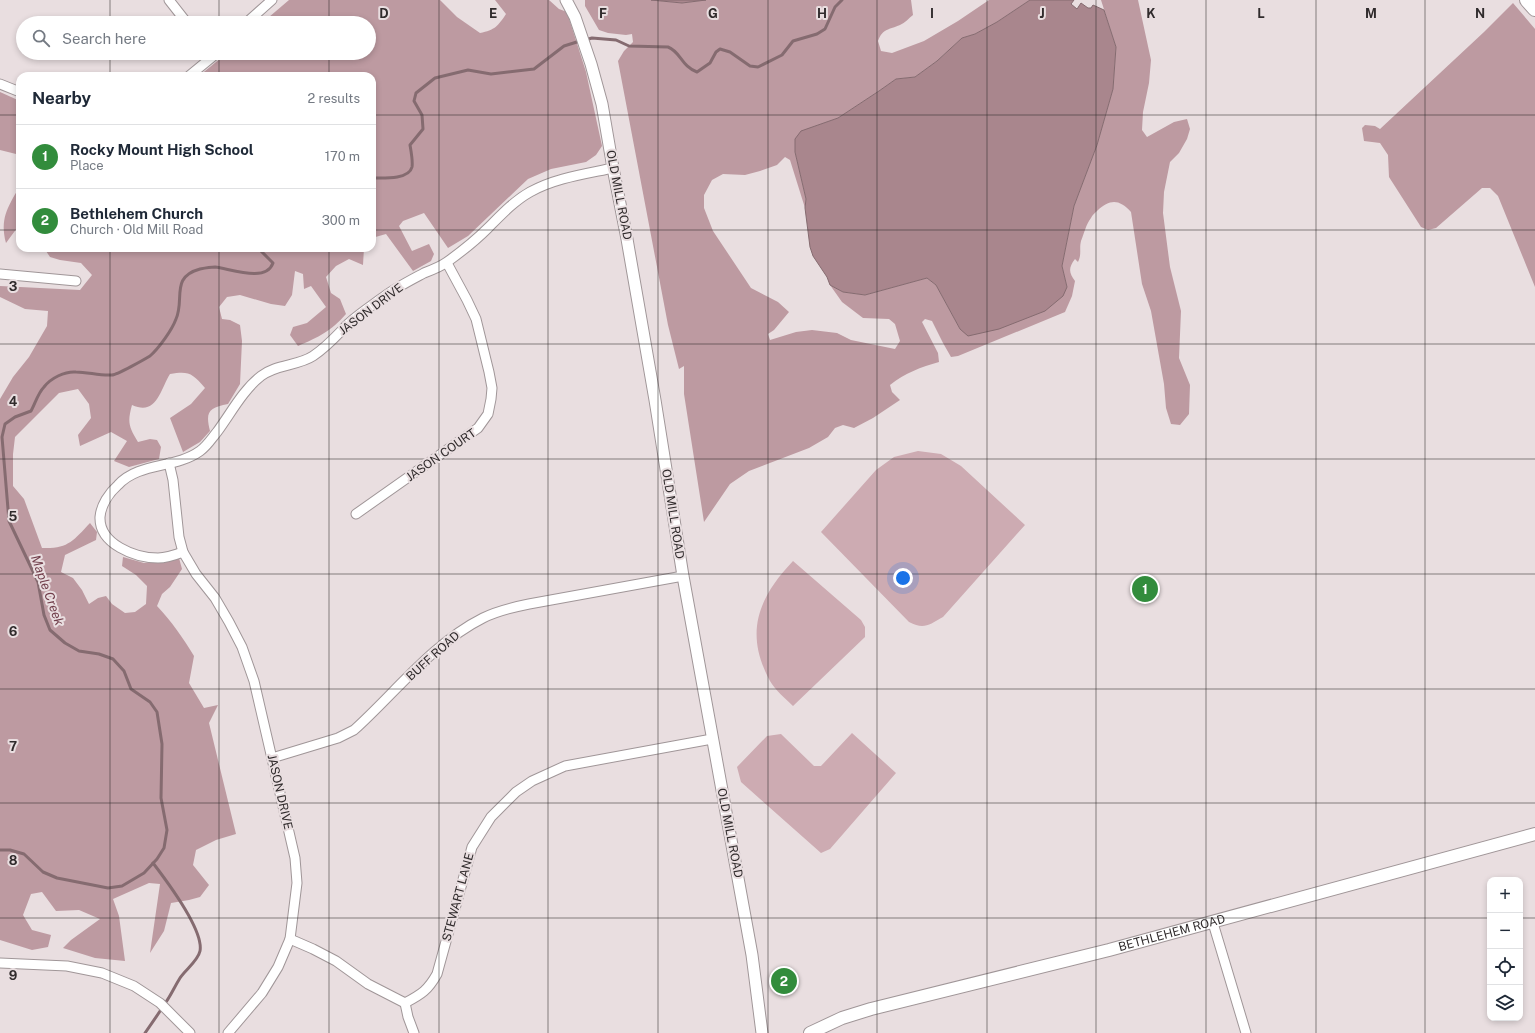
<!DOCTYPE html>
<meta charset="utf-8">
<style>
body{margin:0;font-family:"Public Sans",sans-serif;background:#f6f6f7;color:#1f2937}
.controls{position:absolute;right:12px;bottom:12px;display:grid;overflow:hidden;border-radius:8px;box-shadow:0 2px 6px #0003}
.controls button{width:36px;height:36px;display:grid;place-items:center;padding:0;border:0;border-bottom:1px solid #e0e1e3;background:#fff;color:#1f2937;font:20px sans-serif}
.you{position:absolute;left:903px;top:578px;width:14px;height:14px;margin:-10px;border:3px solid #fff;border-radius:50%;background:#1a73e8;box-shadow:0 0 0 6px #1a73e833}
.badge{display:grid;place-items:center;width:26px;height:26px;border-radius:50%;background:#328c3c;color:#fff;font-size:13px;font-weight:700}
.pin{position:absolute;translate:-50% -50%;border:2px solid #fff;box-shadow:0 1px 4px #0006}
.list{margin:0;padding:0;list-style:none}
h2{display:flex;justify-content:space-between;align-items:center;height:52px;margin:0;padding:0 16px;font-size:17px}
h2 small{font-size:13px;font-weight:400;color:#747a83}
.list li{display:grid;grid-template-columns:26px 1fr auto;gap:12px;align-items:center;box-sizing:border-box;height:64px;padding:0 16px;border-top:1px solid #e0e1e3}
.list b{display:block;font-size:15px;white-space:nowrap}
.list p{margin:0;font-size:13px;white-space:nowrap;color:#747a83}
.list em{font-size:13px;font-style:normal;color:#747a83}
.icon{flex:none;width:22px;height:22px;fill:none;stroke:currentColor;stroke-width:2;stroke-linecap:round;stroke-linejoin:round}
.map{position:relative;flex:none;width:1535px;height:1033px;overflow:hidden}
.search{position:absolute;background:#fff;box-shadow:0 2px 6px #0003;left:16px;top:16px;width:360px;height:44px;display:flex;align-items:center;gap:10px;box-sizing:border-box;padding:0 14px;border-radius:22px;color:#747a83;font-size:15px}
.panel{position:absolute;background:#fff;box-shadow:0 2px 6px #0003;left:16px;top:72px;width:360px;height:180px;border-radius:12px}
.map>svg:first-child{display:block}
.green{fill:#cdabb2}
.forest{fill:#bd9aa1}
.water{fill:#a9868d;stroke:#856b70}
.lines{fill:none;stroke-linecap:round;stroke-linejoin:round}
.stream{stroke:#856b70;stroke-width:3}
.minor-casing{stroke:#a09698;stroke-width:11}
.tertiary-casing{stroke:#a09698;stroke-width:13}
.secondary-casing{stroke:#a09698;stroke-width:14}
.trunk-casing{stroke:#a09698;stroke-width:16}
.minor{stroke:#fff;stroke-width:9}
.tertiary{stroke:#fff;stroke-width:11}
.secondary{stroke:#fff;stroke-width:12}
.trunk{stroke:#fff;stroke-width:14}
.grid{fill:none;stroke:#302b2c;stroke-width:1;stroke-opacity:0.55}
.labels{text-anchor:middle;stroke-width:4;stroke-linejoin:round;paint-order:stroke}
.street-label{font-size:12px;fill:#302b2c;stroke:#e9dee0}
.water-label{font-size:13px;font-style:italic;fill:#713e4b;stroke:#e9dee0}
.grid-label{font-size:13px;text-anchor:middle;font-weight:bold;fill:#302b2c;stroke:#e9dee0;stroke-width:4;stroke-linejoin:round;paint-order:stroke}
</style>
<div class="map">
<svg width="1535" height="1033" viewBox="0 0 1535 1033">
<rect width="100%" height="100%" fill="#e9dee0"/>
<g class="green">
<path d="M918,451l23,3 20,12 64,59 -82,92c-14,8 -19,13 -34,5l-88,-90 55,-62 18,-13z"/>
<path d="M793,561l68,59 4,7v10l-72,69c-8,-8 -18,-16 -23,-25 -26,-48 -12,-83 23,-120z"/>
<path d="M852,733l44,40 -66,76 -9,4 -80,-71 -4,-15 30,-31 14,-2 33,32h7z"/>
</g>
<g class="forest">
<path d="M289,0h151l17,17 23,16c15,-3 18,-7 26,-19l-11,-14h54l10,9 8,3 19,60 16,74 -6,9 -10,7 -35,7 -23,10 -60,57 -20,12 -24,-35 -21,8 -4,5 13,25 17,-7 5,10 -3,7 -18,10 -27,-37 -14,4v-162h-173l28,-23h142v-30h-107z"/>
<path d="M585,0h66l31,3 24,-3h205l2,15c-4,3 -8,8 -13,10 -11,5 -17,3 -22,16l3,10 11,2 32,-12 34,-20 31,-21h41l-33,22 -22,12 -13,4 -25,23 -22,16 -19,2 -17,12 -41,27 -25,9 -18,25 11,47 -1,9 -15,-48 -5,-3 -8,8 -17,6 -15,4 -22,-1 -11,6 -8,15v13l9,23 38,57 27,14 11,10 -15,18 -6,4 2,6 26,-8 16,-2 25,3 14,7 44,9 5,-8 -5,-17 -6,-5 -26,-1 -21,-16 -12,-17 13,7 22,3 62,-17 9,7 24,44 107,-42 -5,-21 12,-60 23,-61 16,-56 3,-42 -15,-47h37l13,60 -2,23 -6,29 -1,18 5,7 27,-15 13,-3 3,10 -3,10 -8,14 -9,9 -6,30 -1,21 7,54 11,44 -2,47 11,27 -1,29 -9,11 -9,-1 -5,-16 -2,-24 -13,-73 -9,-27 -11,-72c-12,-13 -21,-13 -34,-1 -2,2 -5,4 -6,7 -5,6 -7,16 -10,23 -2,8 1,13 -3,21l-3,-3c-7,9 -6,14 0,22l-3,15 -7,16 -107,44 -7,1 -8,-14 -11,-22 -7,-2 -3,3 16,31 1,9c-18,5 -34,11 -49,23l2,7 8,8 -27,18 -19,10 -11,-3 -8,3 -7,9 -19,11 -60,23 -19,13 -26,38 -20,-128v-28l-5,3 -11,-44 -50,-264 6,-10 9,-9 -1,-8 -6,1 -18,-2 -9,-3 -14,-24z"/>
<path d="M1513,3l22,26v258l-37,-91 -8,-8h-8l-46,40 -8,2 -7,-3 -32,-50 -1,-22 -8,-12 -16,-2 -2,-13 3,-3 10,1 5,3 104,-97z"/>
<path d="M0,92l20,9v54l-20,-5z"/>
<path d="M18,189h2v35l-14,19c-6,-24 1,-34 12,-54z"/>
<path d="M44,248h320l-1,17 -14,-6 -13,7 -10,11 5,16 9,6 6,15c-15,17 -27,23 -48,32l-8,-11 3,-8 14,-4 19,-16 -15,-21 -7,3 -1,-15 -8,-3 -3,24 -7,11 -14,-2 -31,-9 -13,2 -8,10 3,12 8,1 10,5 2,16 -2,43 -12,20c-19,4 -23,7 -18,27l-10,11 -17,10 -13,-34 21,-14 14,-16c-13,-15 -16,-17 -35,-14 -10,16 -13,42 -38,31 -5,18 -3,22 6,37l12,-3 7,1 4,7 -2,12 -30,8 -15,-6 13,-20 -16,-9 -31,14 -2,-11 13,-17 -2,-14 -11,-15 -19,4 -44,44 -2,17v32l11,13 18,49c26,1 31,-7 48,-25l7,9 -1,8 -31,15 -4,17 12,6 9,12 7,14 9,-6 8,-2 6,8 13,9 10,-1 11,-8 1,-18 -11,-11 -14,-9 1,-9 21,6 35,-5 3,11 -12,18 -8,7 -5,12c15,16 26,32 37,50l-5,27 15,25 14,-3 -9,18 27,111 -20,6 -20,10 -3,15 16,20 -9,12 -11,3 -18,3 -7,28 -14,22 10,-69 -11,-1 -36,16 6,17 6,45 -30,-3 -32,-10 8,-8 29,-21 -21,-9 -23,1 -14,-19 -11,2 -8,21 9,15 19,5 -3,12 -16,3 -32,-10v-541l13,-22 16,-20 18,-31 1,-15 -23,-2 -25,-12v-11l80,4 12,-15 -11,-12 -21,-3 -10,-3z"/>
</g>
<g class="water">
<path d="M651,0h55l-24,3z"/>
<path d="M1030,0h44l-3,4 6,5 4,-6 7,5h3l2,-3 11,5 12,37 -3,42 -16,56 -23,61 -12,60 5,21 -4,9 -18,15 -46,18 -31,7 -8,-7 -24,-44 -9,-7 -62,17 -22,-3 -13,-7 -3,-8 -14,-21 -3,-9 -5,-39 1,-9 -11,-47v-13l6,-8 37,-13 41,-27 17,-12 19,-2 22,-16 25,-23 13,-4 22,-12z"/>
</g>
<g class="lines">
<g class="stream">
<path d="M585,40l7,-2 24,2 13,6 39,1c13,5 13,19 29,25l13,-9 6,-11 4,-3 10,3 20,14 8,1 24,-12 11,-14 24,-7 8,-5 10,-22 7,-7"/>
<path d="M372,178c10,0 37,2 40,-11 1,-6 -1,-16 -2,-22l13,-16 -1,-14 -8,-14 2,-8 19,-15 33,-8 23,4 43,-5 30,-23 16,-5"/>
<path d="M0,850h10l14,4 19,18 14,6 51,10 14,-2 22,-13 13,-14 7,-11 3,-18 -6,-32 1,-54 -5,-32 -7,-10 -19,-13 -7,-18 -11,-12 -14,-5 -20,-3 -14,-8 -15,-13 -6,-15 -6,-33 -29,-61 -7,-84 3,-13 10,-7 16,-6c4,-7 7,-18 13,-24 7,-9 21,-16 32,-15 12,0 24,4 36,3 5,0 33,-16 38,-19 9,-8 22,-26 26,-37 9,-20 -6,-42 24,-50 5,-1 11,-2 15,-2 16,2 51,16 58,-4l-15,-15"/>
<path d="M145,1033c7,-10 14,-20 21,-31 5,-7 9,-16 14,-24 5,-8 18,-17 20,-27 4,-21 -34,-71 -47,-88"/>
</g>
<defs>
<g id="minor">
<path d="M169,0l18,23"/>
<path d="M246,23l26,-23"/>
<path d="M189,76l28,-23"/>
<path d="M0,84l20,8"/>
<path d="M0,274l76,7"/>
<path d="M169,463l4,17 6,57 4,15 13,22 19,24 14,24 13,25 12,34 41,177 2,25 -7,56 -12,28 -16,26 -34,40"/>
<path d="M356,514l122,-86 10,-14 3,-15 1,-11 -3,-16 -13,-53 -9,-19 -20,-37"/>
<path d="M183,552c-8,3 -16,6 -25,6 -23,0 -59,-14 -58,-41 1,-12 9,-24 18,-32 21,-23 57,-16 82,-34 7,-5 12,-13 17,-19 14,-19 26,-42 44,-56 15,-12 37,-10 52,-20 14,-9 25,-22 36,-33 10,-9 22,-17 33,-25 13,-10 27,-17 42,-25 8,-3 16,-6 23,-11 14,-10 29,-22 41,-34 13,-13 26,-27 42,-36 25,-14 55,-18 83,-24"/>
<path d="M272,758l66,-20 16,-8c41,-37 79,-87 129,-112 14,-7 31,-11 46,-14l154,-28"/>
<path d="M1213,923l33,110"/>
<path d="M290,939l23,10 23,12 32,23 37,19c17,-9 23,-13 32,-29l35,-127 19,-30 25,-25 16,-11 33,-15 147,-27"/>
<path d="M0,963l67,3 35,7 32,13 26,17 30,30"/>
<path d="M405,1003l3,14 6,16"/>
</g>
<path id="tertiary" d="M566,0l9,17 16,47 11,40 11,64 14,71 28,161 28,176 69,379 10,78"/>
<g id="secondary">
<path id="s1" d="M810,1033l32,-15 29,-9 238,-59 426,-116"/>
</g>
<path id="trunk" d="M1527,0l8,9"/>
</defs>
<use href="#minor" class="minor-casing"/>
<use href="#tertiary" class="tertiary-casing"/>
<use href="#secondary" class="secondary-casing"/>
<use href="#trunk" class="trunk-casing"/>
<use href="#minor" class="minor"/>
<use href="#tertiary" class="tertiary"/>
<use href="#secondary" class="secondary"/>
<use href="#trunk" class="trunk"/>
</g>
<path class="grid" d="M110,0v23M219,0v23M329,0v23M439,0v1033M548,0v1033M658,0v1033M768,0v1033M877,0v1033M987,0v1033M1096,0v1033M1206,0v1033M1316,0v1033M1425,0v1033M110,53v23M219,53v23M329,53v23M0,115h20M372,115h1163M0,230h20M372,230h1163M110,248v785M219,248v785M329,248v785M0,344h1535M0,459h1535M0,574h1535M0,689h1535M0,803h1535M0,918h1490M1520,918h15"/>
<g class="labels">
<g class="street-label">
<text transform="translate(619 195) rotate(79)" y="4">OLD MILL ROAD</text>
<text transform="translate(371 309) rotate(-37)" y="4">JASON DRIVE</text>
<text transform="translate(441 455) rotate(-35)" y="4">JASON COURT</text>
<text transform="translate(673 514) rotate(81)" y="4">OLD MILL ROAD</text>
<text transform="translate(433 656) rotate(-42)" y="4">BUFF ROAD</text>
<text transform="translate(280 792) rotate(77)" y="4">JASON DRIVE</text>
<text transform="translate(730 833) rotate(79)" y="4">OLD MILL ROAD</text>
<text transform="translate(458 897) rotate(-75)" y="4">STEWART LANE</text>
<text dy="4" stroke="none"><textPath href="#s1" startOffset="376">BETHLEHEM ROAD</textPath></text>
</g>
<g class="water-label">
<text transform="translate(48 590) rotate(70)" y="5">Maple Creek</text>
</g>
</g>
<g class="grid-label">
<text x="384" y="18">D</text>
<text x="493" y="18">E</text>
<text x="603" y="18">F</text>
<text x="713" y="18">G</text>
<text x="822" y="18">H</text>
<text x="932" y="18">I</text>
<text x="1042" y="18">J</text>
<text x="1151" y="18">K</text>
<text x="1261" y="18">L</text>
<text x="1371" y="18">M</text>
<text x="1480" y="18">N</text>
<text x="13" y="291">3</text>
<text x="13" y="406">4</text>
<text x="13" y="521">5</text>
<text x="13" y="636">6</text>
<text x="13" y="751">7</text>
<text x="13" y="865">8</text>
<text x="13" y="980">9</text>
</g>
</svg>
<div class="controls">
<button>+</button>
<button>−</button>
<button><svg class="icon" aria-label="locate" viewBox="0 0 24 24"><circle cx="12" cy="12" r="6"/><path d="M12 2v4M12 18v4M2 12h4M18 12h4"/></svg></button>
<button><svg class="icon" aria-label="layers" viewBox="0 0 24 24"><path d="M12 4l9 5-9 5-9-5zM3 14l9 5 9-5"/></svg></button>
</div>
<div class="you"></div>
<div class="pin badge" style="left:1145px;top:589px">1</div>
<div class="pin badge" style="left:784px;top:981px">2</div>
<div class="search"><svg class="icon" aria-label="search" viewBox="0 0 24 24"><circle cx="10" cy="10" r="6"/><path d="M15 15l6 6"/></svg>Search here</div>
<section class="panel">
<h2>Nearby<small>2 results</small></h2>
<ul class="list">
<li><span class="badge">1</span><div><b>Rocky Mount High School</b><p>Place</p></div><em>170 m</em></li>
<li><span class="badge">2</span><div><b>Bethlehem Church</b><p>Church · Old Mill Road</p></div><em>300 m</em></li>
</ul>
</section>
</div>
